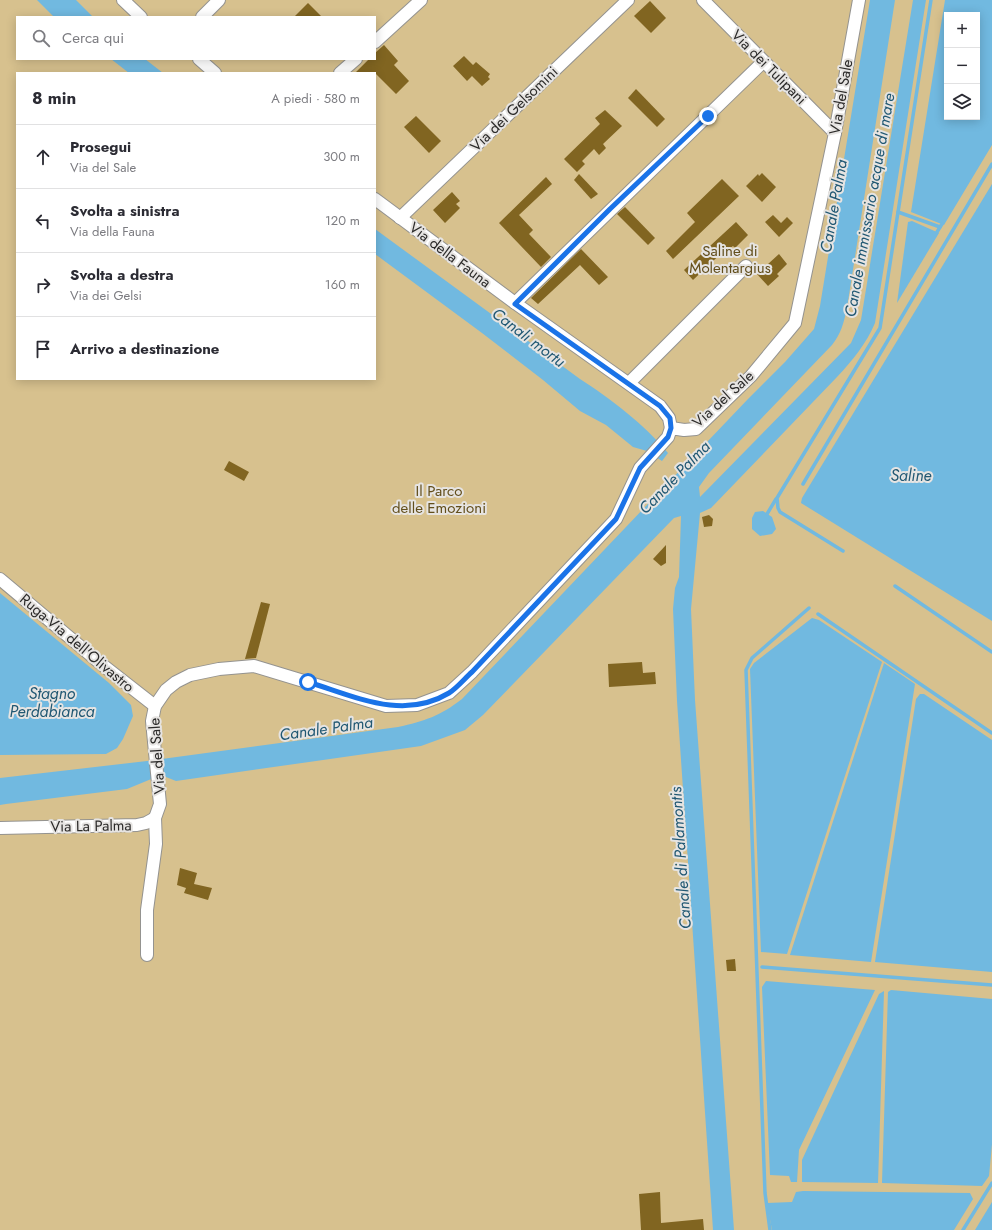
<!DOCTYPE html>
<html lang="it">
<meta charset="utf-8">
<style>
body{margin:0;font-family:Jost,sans-serif;background:#f2f2f3;color:#2b2b33}
.controls{position:absolute;right:12px;top:12px;display:grid;overflow:hidden;border-radius:0px;box-shadow:0 2px 10px #0003}
.controls button{width:36px;height:36px;display:grid;place-items:center;padding:0;border:0;border-bottom:1px solid #e1e1e2;background:#fff;color:#2b2b33;font:20px sans-serif}
.stop{position:absolute;width:12px;height:12px;margin:-9px;border:3px solid #1a73e8;border-radius:50%;background:#fff}
.stop.end{background:#1a73e8;border-color:#fff;box-shadow:0 1px 4px #0008}
.list{margin:0;padding:0;list-style:none}
h2{display:flex;justify-content:space-between;align-items:center;height:52px;margin:0;padding:0 16px;font-size:17px}
h2 small{font-size:13px;font-weight:400;color:#7c7c81}
.list li{display:grid;grid-template-columns:26px 1fr auto;gap:12px;align-items:center;box-sizing:border-box;height:64px;padding:0 16px;border-top:1px solid #e1e1e2}
.list b{display:block;font-size:15px;white-space:nowrap}
.list p{margin:0;font-size:13px;white-space:nowrap;color:#7c7c81}
.list em{font-size:13px;font-style:normal;color:#7c7c81}
.icon{flex:none;width:22px;height:22px;fill:none;stroke:currentColor;stroke-width:2;stroke-linecap:round;stroke-linejoin:round}
.map{position:relative;flex:none;width:992px;height:1230px;overflow:hidden}
.search{position:absolute;background:#fff;box-shadow:0 2px 10px #0003;left:16px;top:16px;width:360px;height:44px;display:flex;align-items:center;gap:10px;box-sizing:border-box;padding:0 14px;border-radius:0px;color:#7c7c81;font-size:15px}
.panel{position:absolute;background:#fff;box-shadow:0 2px 10px #0003;left:16px;top:72px;width:360px;height:308px;border-radius:0px}
.map>svg:first-child{display:block}
.green{fill:#d7c18e;fill-rule:evenodd}
.water{fill:#71b9e0;fill-rule:evenodd}
.lines{fill:none;stroke-linecap:round;stroke-linejoin:round}
.stream{stroke:#71b9e0;stroke-width:3.5}
.building{fill:#816521}
.street-casing{stroke:#949390;stroke-width:14}
.street{stroke:#fff;stroke-width:12}
.route{stroke:#1a73e8;stroke-width:5}
.labels{text-anchor:middle;stroke-width:4;stroke-linejoin:round;paint-order:stroke}
.street-label{font-size:15px;fill:#2c2b2a;stroke:#e6e4e2}
.park-label{font-size:15px;fill:#624e1b;stroke:#e6e4e2}
.water-label{font-size:16px;font-style:italic;fill:#215873;stroke:#e6e4e2}
</style>
<div class="map">
<svg width="992" height="1230" viewBox="0 0 992 1230">
<rect width="100%" height="100%" fill="#e6e4e2"/>
<path class="green" d="M0,0h992v1230h-992zM947,15h30v102h-30zM17,17h358v42h-358zM17,73h358v306h-358z"/>
<g class="water">
<path d="M37,0h39l17,17h-39z"/>
<path d="M870,0h25l-48,308c-3,14 -6,26 -15,37l-123,128 -10,14 1,10 151,-154 10,-23 52,-320h13l-51,323c-9,21 -22,37 -38,54l-126,131 -11,5 -9,96 4,91 39,530h-21l-36,-529 -4,-92 2,-21 4,-11 2,-61 -7,2 -191,197 -18,15 -44,16 -245,35 -15,-6 -34,14 -121,15 -6,1v-27l147,-17 251,-34c27,-6 42,-11 64,-28l286,-300 37,-37 29,-33 6,-23z"/>
<path d="M945,0h47v145l-48,80 -33,-13zM947,15h30v102h-30z"/>
<path d="M111,59h34l18,14h-34z"/>
<path d="M992,184v437l-191,-118 1,-5z"/>
<path d="M912,221l27,12 -42,70 11,-81z"/>
<path d="M375,229l205,150c30,19 65,46 88,74l-6,8 -15,-10 -14,-4 -27,-22 -26,-14 -37,-31 -61,-47 -107,-79z"/>
<path d="M763,511l9,6 4,12 -4,5 -12,2 -8,-7v-11l3,-6z"/>
<path d="M0,593l109,90 22,22 2,11 -10,23 -6,9 -11,6 -106,1z"/>
<path d="M812,618l7,2 63,42 -95,292 -26,-2 -11,-283 4,-6z"/>
<path d="M884,663l31,21 -44,278 -81,-7z"/>
<path d="M920,694h4l68,46v232l-117,-10 41,-263z"/>
<path d="M766,981l109,9 -76,160 -2,32h-6l-2,-6 -19,-1 -8,-188z"/>
<path d="M891,990l101,9v145l-3,32 -7,10 -100,-3 6,-191z"/>
<path d="M884,991l-6,192 -76,-1v-22l77,-166z"/>
<path d="M803,1191l167,2 3,6 -19,31h-182l-5,-27 25,-1 4,-10z"/>
<path d="M992,1202v28h-17z"/>
</g>
<g class="lines">
<g class="stream">
<path d="M898,212l42,15"/>
<path d="M937,232l5,-8"/>
<path d="M803,484l189,-320"/>
<path d="M767,514l9,-15"/>
<path d="M843,551l-63,-39 -2,-4 -1,-10 103,-170 51,-328"/>
<path d="M895,586l97,66"/>
<path d="M818,614l174,119"/>
<path d="M762,967l230,18"/>
<path d="M770,1230l-5,-37 -19,-523 6,-12 57,-50"/>
<path d="M963,1230l29,-47"/>
</g>
</g>
<g class="building">
<path d="M650,1l16,17 -15,15 -17,-17z"/>
<path d="M308,3l14,14h-28z"/>
<path d="M384,45l14,16 -4,4 15,16 -13,13 -21,-21h-20l14,-14h6v-6z"/>
<path d="M464,56l9,9 3,-3 14,12 -2,3 2,2 -8,7 -10,-10 -5,5 -14,-15z"/>
<path d="M636,89l29,30 -8,8 -29,-29z"/>
<path d="M605,110l17,16 -19,18 3,4 -7,7 -5,-6 -12,12 3,3 -8,8 -13,-13 36,-35 -5,-6z"/>
<path d="M416,116l25,25 -12,12 -25,-26z"/>
<path d="M762,173l14,14 -14,15 -16,-16 12,-12 1,2z"/>
<path d="M579,174l19,20 -7,5 -17,-19z"/>
<path d="M546,177l6,7 -33,31 14,15 -4,4 22,23 -10,10 -42,-44z"/>
<path d="M722,179l17,17 -66,63 -7,-8 29,-29 -8,-9z"/>
<path d="M452,192l8,9 -4,3 4,4 -15,15 -12,-13z"/>
<path d="M625,207l30,31 -7,7 -31,-31z"/>
<path d="M773,215l8,8 6,-6 6,6 -14,14 -14,-15z"/>
<path d="M736,222l12,13 -13,13 -2,-2 -4,3 -1,-2 -35,33 -9,-10z"/>
<path d="M581,249l27,28 -9,8 -19,-20 -42,39 -7,-6z"/>
<path d="M779,254l8,10 -10,10 2,2 -11,10 -11,-12z"/>
<path d="M229,461l20,11 -5,9 -20,-11z"/>
<path d="M709,515l4,4 -1,7 -8,1 -2,-10z"/>
<path d="M666,545v18l-5,3 -8,-7z"/>
<path d="M261,602l9,2 -14,54 -11,1z"/>
<path d="M642,662l1,11 12,-1 1,12 -47,3 -1,-23z"/>
<path d="M180,868l17,5 -3,11 18,4 -4,12 -24,-7 2,-5 -9,-3z"/>
<path d="M735,959l1,12h-9l-1,-11z"/>
<path d="M660,1192l1,31 42,-4 1,11h-63l-2,-36z"/>
</g>
<g class="lines">
<defs>
<g id="street">
<path d="M123,0l18,17"/>
<path d="M703,0l132,133"/>
<path d="M202,17l17,-17"/>
<path d="M375,42l46,-42"/>
<path d="M199,59l16,14"/>
<path d="M340,73l16,-14"/>
<path d="M375,199l140,104 145,103 9,12 2,10"/>
<path d="M400,218l228,-218"/>
<path d="M515,303l248,-241"/>
<path d="M629,383l117,-117"/>
<path d="M0,579l100,84 55,43"/>
<path d="M0,828l137,-3 9,-2 9,-5"/>
<path d="M147,955v-45l9,-66 -1,-26 5,-14 -8,-83 3,-15 11,-16 10,-8 14,-7 29,-6 35,-3 132,40 31,-1 32,-12 23,-21 144,-153 24,-51 28,-31 3,-9 13,2 12,-1 55,-53 44,-53 40,-190 24,-133"/>
</g>
</defs>
<use href="#street" class="street-casing"/>
<use href="#street" class="street"/>
</g>
<g class="lines">
<path class="route" d="M308,682c46,14 95,39 141,11 8,-5 16,-15 23,-21l144,-153 24,-51 28,-31 3,-9 -1,-10 -10,-12 -145,-102 95,-95 98,-93"/>
</g>
<g class="labels">
<g class="street-label">
<text transform="translate(769 67) rotate(45)" y="5">Via dei Tulipani</text>
<text transform="translate(841 97) rotate(-80)" y="5">Via del Sale</text>
<text transform="translate(514 109) rotate(-44)" y="5">Via dei Gelsomini</text>
<text transform="translate(450 255) rotate(37)" y="5">Via della Fauna</text>
<text transform="translate(723 399) rotate(-42)" y="5">Via del Sale</text>
<text transform="translate(77 643) rotate(40)" y="5">Ruga-Via dell'Olivastro</text>
<text transform="translate(157 756) rotate(-94)" y="5">Via del Sale</text>
<text transform="translate(91 826) rotate(-1)" y="5">Via La Palma</text>
</g>
<g class="park-label">
<text x="730" y="256">Saline di<tspan x="730" dy="17">Molentargius</tspan></text>
<text x="439" y="496">Il Parco<tspan x="439" dy="17">delle Emozioni</tspan></text>
</g>
<g class="water-label">
<text transform="translate(869 205) rotate(-80)" y="6">Canale immissario acque di mare</text>
<text transform="translate(833 206) rotate(-80)" y="6">Canale Palma</text>
<text transform="translate(529 337) rotate(37)" y="6">Canali mortu</text>
<text x="911" y="481">Saline</text>
<text transform="translate(674 477) rotate(-46)" y="6">Canale Palma</text>
<text x="52" y="699">Stagno<tspan x="52" dy="18">Perdabianca</tspan></text>
<text transform="translate(326 728) rotate(-8)" y="6">Canale Palma</text>
<text transform="translate(680 858) rotate(-94)" y="6">Canale di Palamontis</text>
</g>
</g>
</svg>
<div class="controls">
<button>+</button>
<button>−</button>
<button><svg class="icon" aria-label="layers" viewBox="0 0 24 24"><path d="M12 4l9 5-9 5-9-5zM3 14l9 5 9-5"/></svg></button>
</div>
<div class="stop" style="left:308px;top:682px"></div>
<div class="stop end" style="left:708px;top:116px"></div>
<div class="search"><svg class="icon" aria-label="search" viewBox="0 0 24 24"><circle cx="10" cy="10" r="6"/><path d="M15 15l6 6"/></svg>Cerca qui</div>
<section class="panel">
<h2>8 min<small>A piedi · 580 m</small></h2>
<ul class="list">
<li><svg class="icon" aria-label="ahead" viewBox="0 0 24 24"><path d="M12 20V5M6 11l6-6 6 6"/></svg><div><b>Prosegui</b><p>Via del Sale</p></div><em>300 m</em></li>
<li><svg class="icon" aria-label="left" viewBox="0 0 24 24"><path d="M17 20v-9H6M10 6l-5 5 5 5"/></svg><div><b>Svolta a sinistra</b><p>Via della Fauna</p></div><em>120 m</em></li>
<li><svg class="icon" aria-label="right" viewBox="0 0 24 24"><path d="M7 20v-9h11M14 6l5 5-5 5"/></svg><div><b>Svolta a destra</b><p>Via dei Gelsi</p></div><em>160 m</em></li>
<li><svg class="icon" aria-label="arrive" viewBox="0 0 24 24"><path d="M6 21V4h12l-3 4 3 4H6"/></svg><div><b>Arrivo a destinazione</b></div></li>
</ul>
</section>
</div>
